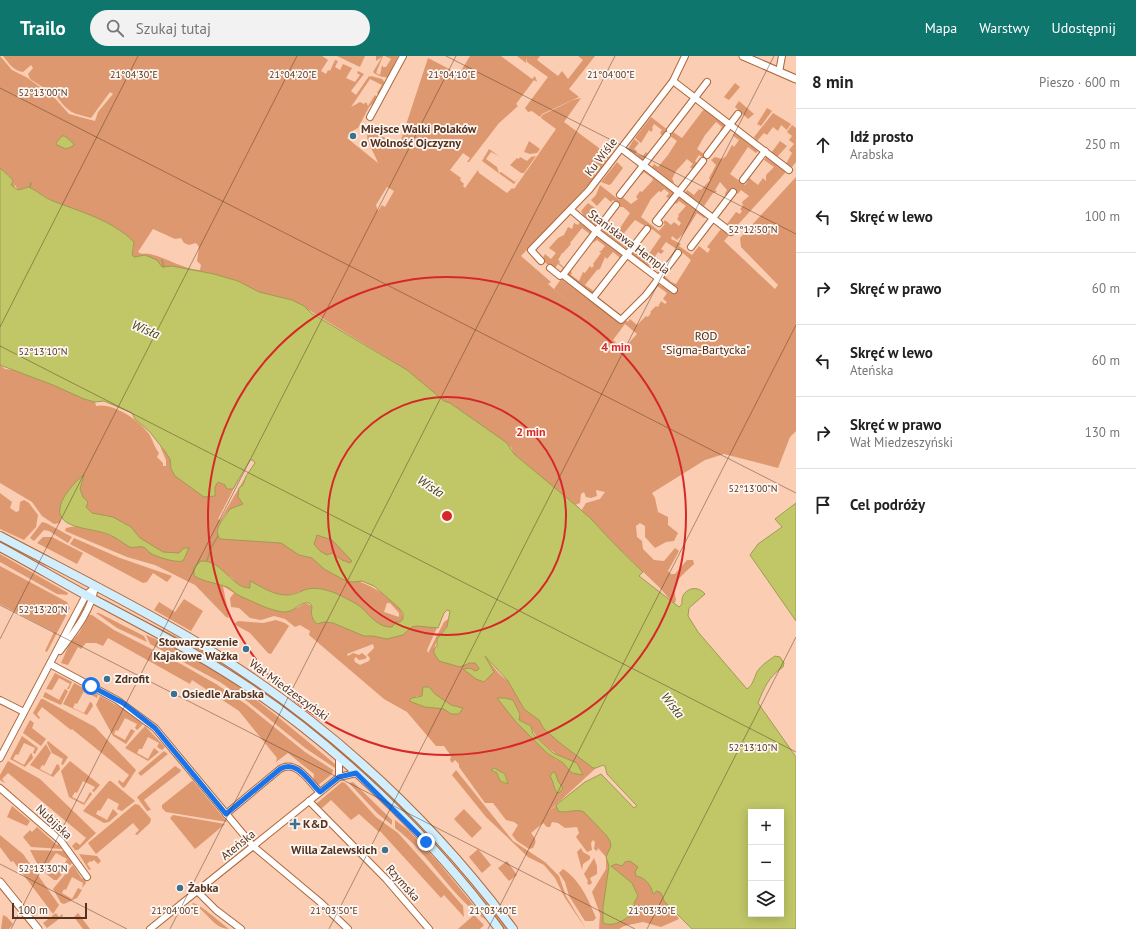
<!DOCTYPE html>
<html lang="pl">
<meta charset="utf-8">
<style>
body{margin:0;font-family:"PT Sans",sans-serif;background:#f2f2f2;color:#222}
.controls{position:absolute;right:12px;bottom:12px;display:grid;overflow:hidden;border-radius:0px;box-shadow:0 2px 10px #0003}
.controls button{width:36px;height:36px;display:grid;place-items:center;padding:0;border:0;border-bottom:1px solid #e0e0e0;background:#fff;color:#222;font:20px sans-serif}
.scale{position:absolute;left:12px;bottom:10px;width:75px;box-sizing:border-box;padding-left:4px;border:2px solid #523321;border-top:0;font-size:11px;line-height:14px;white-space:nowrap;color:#523321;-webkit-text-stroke:3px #fff7f2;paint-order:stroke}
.stop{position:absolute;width:12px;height:12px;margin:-9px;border:3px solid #1a73e8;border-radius:50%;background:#fff}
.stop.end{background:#1a73e8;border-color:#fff;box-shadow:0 1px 4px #0008}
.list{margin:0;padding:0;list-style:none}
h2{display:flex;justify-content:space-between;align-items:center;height:52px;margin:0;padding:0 16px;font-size:17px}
h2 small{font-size:13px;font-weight:400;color:#767676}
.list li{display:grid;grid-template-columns:26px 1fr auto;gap:12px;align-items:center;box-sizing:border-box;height:72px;padding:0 16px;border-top:1px solid #e0e0e0}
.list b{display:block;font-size:15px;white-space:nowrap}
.list p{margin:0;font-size:13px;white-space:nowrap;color:#767676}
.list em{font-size:13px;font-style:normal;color:#767676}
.icon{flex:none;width:22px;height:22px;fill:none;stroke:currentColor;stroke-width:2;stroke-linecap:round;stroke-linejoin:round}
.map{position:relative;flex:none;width:796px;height:873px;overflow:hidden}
header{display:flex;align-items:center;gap:24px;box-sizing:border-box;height:56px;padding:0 20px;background:#0f766e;color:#fff}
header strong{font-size:19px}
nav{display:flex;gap:22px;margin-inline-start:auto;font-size:14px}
.search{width:280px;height:36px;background:#f2f2f2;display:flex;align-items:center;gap:10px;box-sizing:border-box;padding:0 14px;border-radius:22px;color:#767676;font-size:15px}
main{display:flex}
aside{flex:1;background:#fff}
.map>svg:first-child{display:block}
.green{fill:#dd986f;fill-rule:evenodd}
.water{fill:#c1c767;stroke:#a09b52;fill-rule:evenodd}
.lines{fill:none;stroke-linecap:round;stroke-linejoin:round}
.stream{stroke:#a09b52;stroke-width:1.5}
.minor-casing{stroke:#ac683c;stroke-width:8}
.tertiary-casing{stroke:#ac683c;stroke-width:9}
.secondary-casing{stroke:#ac683c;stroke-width:10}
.minor{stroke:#fff;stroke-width:6}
.tertiary{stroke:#fff;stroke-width:7}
.secondary{stroke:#d0eefd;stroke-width:8}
.route{stroke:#1a73e8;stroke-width:5}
.ticks{fill:none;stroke:#523321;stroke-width:1;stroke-opacity:0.45}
.ring{fill:none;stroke:#d62828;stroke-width:2}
.poi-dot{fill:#3b728d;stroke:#fff7f2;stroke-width:1.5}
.labels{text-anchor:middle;stroke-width:3.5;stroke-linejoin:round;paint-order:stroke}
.poi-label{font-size:12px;font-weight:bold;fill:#523321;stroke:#fff7f2;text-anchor:start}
.street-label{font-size:12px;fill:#523321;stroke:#fff7f2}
.park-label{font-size:12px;fill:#4c2a15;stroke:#fff7f2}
.water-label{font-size:13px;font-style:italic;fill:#44471e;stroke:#fff7f2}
.ticks-label{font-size:10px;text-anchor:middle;fill:#523321;stroke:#fff7f2;stroke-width:3.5;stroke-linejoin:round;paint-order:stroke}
.centre{fill:#d62828;stroke:#fff7f2;stroke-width:2}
.ring-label{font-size:12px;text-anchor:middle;font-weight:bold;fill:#d62828;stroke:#fff7f2;stroke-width:3.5;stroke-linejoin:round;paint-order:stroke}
</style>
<header>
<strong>Trailo</strong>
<div class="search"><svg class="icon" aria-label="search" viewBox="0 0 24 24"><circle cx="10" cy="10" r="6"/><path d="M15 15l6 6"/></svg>Szukaj tutaj</div>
<nav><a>Mapa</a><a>Warstwy</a><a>Udostępnij</a></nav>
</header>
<main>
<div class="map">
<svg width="796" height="873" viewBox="0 0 796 873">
<rect width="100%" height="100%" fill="#fbcdb2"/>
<g class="green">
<path d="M0,0l12,14 14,7 27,19 16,18 26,7 3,-9 15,-18 -3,-2 -19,26c-19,-5 -22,-5 -34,-21l1,-4 -3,2 -25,-16 -2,-5 5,-6 -2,-3 -8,7c-10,-1 -14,-9 -20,-16h319l6,4 -7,11 5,3 2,-4 2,1 5,-11 3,1 -3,6 5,3 3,-6 9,4 -6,10 9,4 5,-7 -3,-2 1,-2 6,3 -13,17 5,4 13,-19 2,1v-1l11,3 4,5 -7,11 -2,-2 5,-8 -12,-6 -19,28 9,-5 4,2 2,-2 2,4 7,-11 3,3 -9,9 -11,21 -4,2 -7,8 31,25c-5,-15 -14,-20 -10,-37 11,8 18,15 32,17l28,-85 31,16 11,-18h31l31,23 3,-3 2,6 -3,-2 -18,24 2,2 -19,17 -30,39h-2l3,-4 -7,-5 -13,17 11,8 -1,2 4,4 -1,2 2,2 13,-18 1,3 28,20 5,-5 2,1 42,-60 -15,-11 1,-3 31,-15 8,-2 -17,24 47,35 -18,23 -72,76 30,26 -3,2 51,44 -45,-39 7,-10 33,25 2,-1 17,13 -1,2 8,6 4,-5 4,3 2,-3 7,6 9,-9 2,1 3,-4 -1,-1 6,-6 2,1 3,-6 4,3 2,-2 -4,-3 4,-6 -11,-8 2,-1 17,9 3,-3 -14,-10v-5l7,7 5,2 15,-24 -8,-7 -4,3 2,-4 -15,-10 -5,7 3,2 -3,3 -3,-2 -10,15 -15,-12v-4l10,8 3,-1 15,-22 -9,-7 -5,4 3,-4 -15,-9 -11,13 2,2 -5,8 9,6 -2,1 -26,-18 3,-8 2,1 -2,6 7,4 4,-5 2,1 12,-18 -7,-6h-3v-2l-7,-5 -2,2 -6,-5 -8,9 -6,-6 5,-5 4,-10 19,15 3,-3 9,7 7,-5 -2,-2 4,-6 2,1 11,-12 -1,-2 -8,-6 -3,3 -2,-1 5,-5 30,23 -3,7 -5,-2 3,-4 -5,-4 -3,3 -2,-1 -8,8 -10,18 18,14 6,-7 -2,-1 2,-3 6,5 3,-3 5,4 2,-3 -4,-4 2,-3 -1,-1 8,-9 -7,-5 -3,3 -2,-3 3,-3h4l25,19 -2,1 -7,-5 -12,19 -8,8 -5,-4 -1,3 10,5 -2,2 13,9 7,-9 9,7 2,-4 -3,-2 14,-18 -1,-3 10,8 -6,7 51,48 3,-4 -37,-38 -1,-9 56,-61v254l-6,6 -12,31 -54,-14 -19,6 -53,33 3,5 3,14 10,5v8l10,8 -4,8 -8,1 -11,6 -10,-11v-11l-5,-3 -4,3 1,11 5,4 1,8 11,11 10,1 11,-13 4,3 -11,20 3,3h4l12,-14h6l1,4c-13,13 -23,17 -18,36l-2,4 -15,-17 -43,-41 -25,-27 -10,-8 5,-8 14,-4 5,-7 -9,-2 1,6 -6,2 -5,-1 -2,-5 -3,2 -1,9 -5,2 -61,-51 -3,-7 -61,-44 -6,-2 -37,-31 -100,-61 -142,-39 -31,-13 -2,-2 2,-10 -51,-32 -31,-12 -23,-14 -11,3 -3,-5 -1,3 -3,-3 2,-4 -1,-2 -12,-11zM387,131l7,4 -9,16 -3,-2 -4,6 -2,-6zM153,173l22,10 6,-1 3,5 5,2 7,-2 3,4 -2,14 4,4 -1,5c-17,-1 -33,-12 -50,-16 -5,-1 -8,1 -12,-2zM625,268l12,10 -14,15 -10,-9z"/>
<path d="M337,0h28l-5,11z"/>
<path d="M376,0h7l-7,17 4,2 2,-10 1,2h3l5,-8 -6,-3h13l-10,21c-5,1 -12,-2 -15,-5l9,-15 -6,4z"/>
<path d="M517,0h23l-3,4 21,16 4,-5 6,8 15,-19 -5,-4h17l-26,33 10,8 -37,17 -2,3 -8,-6 -4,1 -3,-4 23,-31 -21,-15 -1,-5v6z"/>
<path d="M735,27l5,4 -11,13 -5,-3z"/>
<path d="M739,45l15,13 -6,5 -13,-12z"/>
<path d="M767,52l5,3 -11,15 -4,-2z"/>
<path d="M704,53l21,16v3l-3,3 -2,-1 2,-3 -6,-5 -11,13 -8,14 8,6 -2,3 -4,-3 -4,6 2,2 -4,6 -3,-2 3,-3 -6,-5 -11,12 -4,8 2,3 -1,1 -21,-16 2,-3 4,3 10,-12 9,-14 -7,-5 3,-4 9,6z"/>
<path d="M773,57l18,11 -4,6 -6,-5 -3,6 -5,-4 -6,8 -3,-2 -7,8 -3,-4z"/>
<path d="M651,61l17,13 -5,6 -3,-3 2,-3 -8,-6 -2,4 1,1 -2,3 -2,-2 -8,13 -6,-5z"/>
<path d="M792,69l4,3v34l-4,5 -6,-3 6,-11 -3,-3 5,-6 -5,-4 3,-4 -5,-4z"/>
<path d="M735,77l23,18 -2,2 -8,-6 -18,27 15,11 3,-4 -2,-2 2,-2 10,8 5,-7 3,3v-6l8,-8 -10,-7 2,-3 19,14v2l-51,56 -7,-5 9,-12 4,2 2,-3 -2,-2 3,-3 -1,-4 7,-6 -8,-6 -3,4 -5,-6 -7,8 -1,-2 2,-4 -7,-8 -5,8 2,2 -4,1 -9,13 7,6 -26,-19 2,-3 7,5 5,-6 2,1 9,-10 -1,-2 7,-13 -5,-5 4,-3 7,2 4,-3 6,-11 2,2 5,-7 -6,-4z"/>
<path d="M634,83l5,4 -5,6 3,2 -1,3 7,2 3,-4 3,3 -5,6 -16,-12z"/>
<path d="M529,85l11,8 -3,4 -7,1 -6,-2z"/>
<path d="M780,85l7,5 -10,11 -6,-4z"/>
<path d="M489,93l10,7 -8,-4 -5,7 11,8 2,6 2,-1 14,10 3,-3 -4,5 -32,-23z"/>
<path d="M536,100l-12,17h-3l-11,-8 7,-7 2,1 1,-2 7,4 4,-4z"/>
<path d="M617,106l6,6 -12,16 -2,1 -8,-3z"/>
<path d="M588,147l7,5 -6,8 3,2 -1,2 9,5 -4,2 -11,-9 -4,-7z"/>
<path d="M580,166l12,10 -2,2 -8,-6 -12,15 1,1 -8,9h-1l-4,7 2,1 -1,2 7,6 -4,3 -1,-1 2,-3 -5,-4 -4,5 -11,-8v-3l2,-4 6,5 5,-6 -7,-5 9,-10 6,-3 4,-8 4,2 2,-6 4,2z"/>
<path d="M596,181h3l24,19 -4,4v-3l-6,-5 -6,7 -2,-2 -5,12 -3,1 -12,15 10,7 -2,3 -27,-20 4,-4 2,2 -1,2 8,6 4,-9 2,1 5,-7 2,2 2,-3 -1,-1 8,-11 -2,-2h2l4,-5 -8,-6 -4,3z"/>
<path d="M0,309l5,4 10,1 80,32 1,4c17,-4 44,15 53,28 4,6 5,13 10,19l-2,4 6,6v3h3v-6l-6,-14c9,9 38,40 50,41 3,0 5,-3 7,-5l14,5 10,-12 -23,44 2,1 26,-44 -8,21 6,5 3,-6 3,1 2,4 -2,4c-3,0 -6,-1 -9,0 -12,1 -27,19 -20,31l18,4 35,-5 16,4 11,-2 7,-5 21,2 14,10 10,16 26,29 -17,-8 -2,1c14,5 44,21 43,37l-12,13h-6l-17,-12 -12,2 -1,-10 3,-6c-14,-8 -28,-17 -45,-18l2,6 -2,3 -7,-2 -1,-5 -20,6 -34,-5 -10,-2 -9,-11 -20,-12 -11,-2 -5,7 1,4 15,6 15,4 9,6 14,4 14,9 9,-1 9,6 15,-1 8,-5 7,3 -1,8 6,9 7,-1 9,1 31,11 7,-2 6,3 16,-1 8,-6 3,-5 13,-6 24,2 -14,31 1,3 16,-31 4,-3c1,11 -6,11 -10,19 -2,4 -4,11 -4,15l4,4 10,4 5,-3 6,1v-7l-8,-13 6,3 7,-2 11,12h2v-4l3,2c8,9 16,22 25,29 12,8 26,12 33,23l8,2v8l-4,8c5,8 46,46 54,48l-48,44 37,-30 4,-1 -26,23 -2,5 1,3 11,-1 1,-4 4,-1 19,14 6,2 5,-2 9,1 3,6 -5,16 6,-9 2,-10 5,3 2,5c-3,12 9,23 13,34l-5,3 1,3 8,2 1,-4 47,59h-3l-24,-26 11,16 -18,8 -18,-5 -19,4 -5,3h-20l1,-15 -8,-22 14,-23v-12l-8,-9 -1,3 -3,-2 1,-7 -2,-2 -2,3 1,7 -5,2 -11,-15 3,-4 -2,-6 -12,1 -7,-5 -6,-1 -2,5h-3l-4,-4 -12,10c5,6 6,8 2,15l-4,1 -12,-8 -5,-6 6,-10 -4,-3 -8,-2 -13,-17h-8l-26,-36v-3l-4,-4 -3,3 -2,-3 1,-4 -7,-10h-8l-29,-34 -23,-13 -75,-64 1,-4 -10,-6 -5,2 -10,-8 -11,-3 -13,4 -11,-2 -11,-10 -8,-1 -1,-9 4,-5 -11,-7 6,32 -3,-1 -31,-32 -40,-20 -28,-8 -62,-26 1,-3c19,-7 43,11 62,10l1,-4c-5,-13 -22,-13 -34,-16 -7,-1 -12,-6 -17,-10l-1,-3 2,-3 -3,-10c-20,8 -12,15 -16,31l-6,1 -12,-8 -10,-14 -32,-19zM387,547h3l9,10v4l-15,-5zM373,588l1,4 -7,7 3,3 -1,3 -9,4 -5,-3 -1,-3 2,-2 3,3 6,-1 2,-2 -5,-4 -3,2 -6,-2 -5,3 -1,-2zM425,631h4l6,8 -4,9h-14l-5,-4 5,-4h5zM515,657h4v7l12,6c3,13 24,28 35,34v2c-14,2 -41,-33 -51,-43l-2,-4zM494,712l11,6 3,10 -8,-3 -3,-8 -6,-3z"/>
<path d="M0,437l12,9 -2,6 6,4 3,-1 1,-9 4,-2 5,3 9,12 -2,12 -12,13 -24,-11z"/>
<path d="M42,466l4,1 26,14 -4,6 -19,-12 -5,-1 -10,11 -4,-3z"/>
<path d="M43,481h9l31,16 -6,11 -40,-21z"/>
<path d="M74,482l46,20 52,18 -5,6 -14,-9 -6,9 -4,1 -73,-39z"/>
<path d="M0,498l68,39 -1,2 -10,-1 -57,-32z"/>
<path d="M0,510l67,36 3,6 -23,44 -2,-1 9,-19 -54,-28z"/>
<path d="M100,542l89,45 34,21 66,45 71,58 -1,2c-32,-27 -63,-54 -98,-78 -51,-35 -106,-65 -161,-93z"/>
<path d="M184,543l19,12 -12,20 -37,-21 5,-8 16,10z"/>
<path d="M96,557h3l45,23 3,6 -30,-14z"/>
<path d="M89,559h3l22,15 67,34 35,20 31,21 58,47 28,18 -1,4 -16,13 -3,-4 1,-9 -26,-21 -12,9 1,-4 -38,-47 -47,-31 -2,4 -82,-46 -5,8 -7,-3h-10l-5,6 -3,-2 -10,18 -7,-2 8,-18 10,-12z"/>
<path d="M276,564l9,3 4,3 -18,28 -3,-1 -18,-20 -16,-9 4,-3 25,2z"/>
<path d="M146,579c72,28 131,81 189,129l3,6 -33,-22 -57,-46 -28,-20 -70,-38z"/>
<path d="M55,617l17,9 -3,7h-2l3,-5 -11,-6 -7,12 -6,-1z"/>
<path d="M74,627l24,12 -1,3 -13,-7 -7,13 -2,-1 -2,5 11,5 6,-11 2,1 1,3 -6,9 -24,-11z"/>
<path d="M65,633l3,2 -7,14 -18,-8 2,-5 14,8z"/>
<path d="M100,640l27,15 16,13 -6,6 -2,-2 2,-4 -12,-6 -7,13 -2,-1 -2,4 11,6 6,-11 4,2 -9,13 -13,-8 -17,-31z"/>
<path d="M41,643h2l52,28 41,43 -11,17 -2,1 -5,-6 1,-2 4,3 6,-8 -57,-46 -1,1 -29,-23 -5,7 3,4 -1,1 -6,-6z"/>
<path d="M30,664l4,3 -2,5 14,11 -5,7 -18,-13z"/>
<path d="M145,670l20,21 -3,3 -5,-3 2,-4 -11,-6 -6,12h-3l-2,4 11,6 6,-11 5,4 -11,9 -23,-13z"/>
<path d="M22,680l16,12 -3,6 -2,-1 2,-5 -11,-5 -6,12 -2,-1 -3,5 11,6 7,-12 1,1 1,4 -8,9 -15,-8z"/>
<path d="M48,685l20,16 -5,8 -2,-1 2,-5 -11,-6 -5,-10z"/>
<path d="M46,688l5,9 -7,13 -2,-1 -2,4 11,6 6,-11 2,1 1,4 -7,8 -23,-12z"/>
<path d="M164,695l4,3 -27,22 -3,-3z"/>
<path d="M8,705l32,18 56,54 -18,17h-3l-3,-4 4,-4 4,3 6,-7 -78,-65 -6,6 3,4 -5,-3v-5z"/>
<path d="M70,705l30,24 -6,7 -2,-1 3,-4 -12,-6 -6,12 -2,-1 -3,5 12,6 6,-11 2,2 -8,11 -15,-8 -8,-26z"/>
<path d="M175,710l6,4 -1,2 -36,28 7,10 -4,1 -10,-14z"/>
<path d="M456,714l57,71 32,21 14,14 7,20 20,33 -21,-31 -10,-20 -11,-13 -16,-8 -42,-40 -34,-42z"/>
<path d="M366,716c51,49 98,101 141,157h-3l-59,-73 -81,-82z"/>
<path d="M109,725h2l24,20 -13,10 -5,-2 2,-5 -11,-6 -8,13 -2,-1 -2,4 11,6 6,-11 5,5 -9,8 -5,1 -21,-12z"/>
<path d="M192,725h1l34,41 -61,-10 -4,-4v-3z"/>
<path d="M342,726l3,1 31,34 22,16 27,30 38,43 1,11 -20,-22 -3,3 -61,-67 -1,1 -20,-18 -8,6 -20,-20 -9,8 -6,-4z"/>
<path d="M353,726l39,38v5l-14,-11 -29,-31z"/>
<path d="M135,748l4,1 12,14 -1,4 -13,12 -2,-1 4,-4 -6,-7 -37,31 -8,-11z"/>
<path d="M12,750l18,15 -3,5 -20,-9z"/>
<path d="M464,753l18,19 -10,10 -18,-19z"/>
<path d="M173,759l52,9 -30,25 -25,-31z"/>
<path d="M395,764l13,10 30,32 48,58c-36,-24 -56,-66 -91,-92z"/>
<path d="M37,771l20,18 2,-2 3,6 -31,-2 -8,-10 7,-7 2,2z"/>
<path d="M0,779l23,19 36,51 -6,9 -40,-53 -2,1 -11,-15z"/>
<path d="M581,792l2,4 7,4v3l-7,5 -1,6 -5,-18z"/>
<path d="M478,793l13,16 -9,8 -13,-16z"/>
<path d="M30,794l34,1 9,11 -3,3 -5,-2 2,-4 -11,-6 -11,16 11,6 7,-11 4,4 -10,12h-3l-14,-11z"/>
<path d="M79,798l18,2 4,5 -3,3 -4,-4 -3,2 -1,-1 -3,3 4,5 -2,1z"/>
<path d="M594,802l3,8v8l-7,4 2,5 -3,2 -2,-2 1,-2 -4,-7z"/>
<path d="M507,805l10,14 -8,6 -11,-13z"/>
<path d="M73,809l9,14 2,-2 2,6 -4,5 1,-5 -11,-6 -6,13 -2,-1 -2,4 10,6 6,-11 4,2 -5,8 -13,6 -3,-1 -8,-14z"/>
<path d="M563,813c16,10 26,31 33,49l-3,3h-8l-16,-25 -4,-14 -6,-9z"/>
<path d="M193,847c7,1 28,20 36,26 -16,0 -24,-21 -37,-25z"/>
<path d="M56,857l3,4 3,-3 1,2 -16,12 -4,-5z"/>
<path d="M78,857l12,16h-7l-9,-12z"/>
<path d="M3,859l4,2 6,7 -4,5h-8z"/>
<path d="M474,859l10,10 -4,4h-22z"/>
</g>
<g class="water">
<path d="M62,80h3l9,8 -1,2 -7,3 -9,-4 -1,-2z"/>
<path d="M0,112l12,11 1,2 -2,4 7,5 11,-3c9,4 15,11 24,14 28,11 59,19 81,41l-2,13 2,2 11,-2 12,5 5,7 10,-1 42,8 24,7 21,11 33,8 12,6 7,7 96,57 37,31 6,2 57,40 7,11 65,54c4,5 10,8 14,13 16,18 32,34 50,51l-4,4 40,31 3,-3c-2,-14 14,-21 23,-10l-16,14 -1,8 10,16 49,57c6,-4 7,-11 10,-17 4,-7 11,-11 18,-16l5,1 4,6 -1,4c-14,9 -19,21 -25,36l38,54v172h-104l-28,-28 -3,-8 -4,-2 -4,3c-2,-9 -7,-16 -17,-18l-1,-4 3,-5 -8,-6 -5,1 -3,4 -6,-2 -5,2 21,17 6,13 -4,7 2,7c-8,8 -21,18 -33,13v-16l6,-41 -3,-9 5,-11 -1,-5 -4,-6 -22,-23c-8,-4 -18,2 -26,-1l-2,-6 29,-23 16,-8 33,34 3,-2 -30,-32 -2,-8 -2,-1 -7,3h-3l-33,-25 -16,-14 -5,-9 -15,-11 -16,-28 -23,-25 9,16 -10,10 -8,-3 -13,-10 7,-1 5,3 3,-1 1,-2 -4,-5h-5l-10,4 -21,-6 -5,-8v-4l3,-3v-7l10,-12 3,-16 -3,-1 -3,3 -6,15 -21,-2 -5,1 -9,8 -16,4 -14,-3h-9l-31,-13 -9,-1 -7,2c-6,-5 -6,-11 -5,-18l-3,-3c-10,-2 -14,10 -26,9 -15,-2 -29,-10 -43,-16 -5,-2 -8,-7 -13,-9 -11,-4 -22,-5 -33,-11v-9l7,-6c22,-1 30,27 49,27v-7c12,6 23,14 37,14 5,0 10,-2 15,-4 10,-5 23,-2 33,2 8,4 20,9 27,15 8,8 17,20 30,19l4,-5h4l3,-3v-6l-4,-5 -25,-22 -12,-5 -9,1 -7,-1 -22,-12 -12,-11 -13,-3 -18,-12 -61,-4c-8,-11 5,-21 10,-30l13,-5 -5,-7 1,-9 4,-3 3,-9 9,-13 -2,-3h-3l-17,29h-6l-2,-4 -7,-3 -3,5v9l-11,1 -29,-21 -4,-7 -1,-10 -6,-9 -15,-19 -14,-12 -3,-6 -28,-12 -9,1 -11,-3 -31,-14 -53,-20zM317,479l15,5 20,21 -2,2 -8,-3 -10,-7 -5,2 -7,-4 -6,-7zM751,756h30v102h-30z"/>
<path d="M84,419l-4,14 3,8 5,5 -2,5 6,6 21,4 18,10 9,11 23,14 16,1 5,-5h5l-6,13c-8,2 -26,-4 -33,-8 -2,-2 -4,-5 -7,-6 -5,-1 -11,2 -15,-1 -7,-4 -11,-8 -18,-11 -13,-6 -41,-6 -48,-17 -9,-13 12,-36 22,-43z"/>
<path d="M796,447v118l-46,-66 8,-11 24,-17 -7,-8z"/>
<path d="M423,631h6l6,7 16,11 12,3 -4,6h-8l-7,-5 -19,-2 -16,-6 3,-3 10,-2z"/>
<path d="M497,642h8l8,2 7,14 -1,6 12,6 2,8 20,19 24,10 6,12 -11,-2 -10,-11 -14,-8 -32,-32z"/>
<path d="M494,712l11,6 3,10 -8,-3 -3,-8 -6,-3z"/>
<path d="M553,716h2l3,9 5,7 -3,4 -3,1c-4,-6 -3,-11 -7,-17z"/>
</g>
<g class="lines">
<g class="stream">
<path d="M30,131l1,-4"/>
<path d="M162,204l2,7"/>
<path d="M207,504l5,-14 6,-10"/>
</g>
<defs>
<g id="minor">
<path d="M779,16l3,-16"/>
<path d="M673,25l116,89"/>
<path d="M370,61l33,-61"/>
<path d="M670,74l37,-48"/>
<path d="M622,93l109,83"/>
<path d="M707,99l31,-41"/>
<path d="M743,124l22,-29"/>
<path d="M620,139l47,-60"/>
<path d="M571,154l26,22 77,58"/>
<path d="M659,167l-3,-2 47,-60"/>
<path d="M691,191l42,-55"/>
<path d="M541,205l-10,-11 58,-60 84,-109 12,-25"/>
<path d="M550,212l10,8 3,-1 58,45 25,-25 32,-42"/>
<path d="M563,219l53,-70"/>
<path d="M593,242l54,-69"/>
<path d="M60,595c14,-19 31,-40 35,-64"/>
<path d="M50,608l67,36 38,28 98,118 67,56 28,27"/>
<path d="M0,644l24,12"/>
<path d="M0,702l86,-163 9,-8"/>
<path d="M339,702v19"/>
<path d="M0,732l61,53 26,36"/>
<path d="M309,745l77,78 43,50"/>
<path d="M226,758l54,-45c17,-10 29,13 40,23"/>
<path d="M197,835l19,19 25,19"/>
<path d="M150,873l189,-152 17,-4"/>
</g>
<g id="tertiary">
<path d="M743,0l53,23"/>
<path d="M0,826l38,47"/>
</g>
<g id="secondary">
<path d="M0,480c68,36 139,71 205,111 120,74 224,169 308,282"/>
<path d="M0,491c32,17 63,36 95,53 49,26 98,51 144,81 96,63 192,155 260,248"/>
</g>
</defs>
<use href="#minor" class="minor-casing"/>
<use href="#tertiary" class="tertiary-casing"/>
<use href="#secondary" class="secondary-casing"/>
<use href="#minor" class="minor"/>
<use href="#tertiary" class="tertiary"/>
<use href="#secondary" class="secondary"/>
</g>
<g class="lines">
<path class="route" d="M91,630l32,17 32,25 71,86 54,-45c17,-10 29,13 40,23l19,-15 17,-4 70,69"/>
</g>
<path class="ticks" d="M446,0l350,178M0,32l796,405M0,271l138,-271M0,290l796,406M0,549l635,324M0,583l297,-583M0,808l127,65M11,873l445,-873M170,873l445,-873M329,873l445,-873M488,873l308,-604M647,873l149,-292"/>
<g class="ring">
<circle cx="447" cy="460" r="119"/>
<circle cx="447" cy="460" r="239"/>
</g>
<g class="poi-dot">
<circle cx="353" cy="80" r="4"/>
<circle cx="246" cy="593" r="4"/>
<circle cx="107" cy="623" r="4"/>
<circle cx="174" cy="638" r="4"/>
<path d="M293 762h4v4h4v4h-4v4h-4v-4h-4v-4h4z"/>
<circle cx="385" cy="794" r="4"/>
<circle cx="180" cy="832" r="4"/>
</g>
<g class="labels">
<g class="poi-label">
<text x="361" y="77">Miejsce Walki Polaków<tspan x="361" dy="14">o Wolność Ojczyzny</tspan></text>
<text x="238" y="590" text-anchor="end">Stowarzyszenie<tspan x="238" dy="14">Kajakowe Ważka</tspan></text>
<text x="115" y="627">Zdrofit</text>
<text x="182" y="642">Osiedle Arabska</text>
<text x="303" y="772">K&amp;D</text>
<text x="377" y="798" text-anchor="end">Willa Zalewskich</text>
<text x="188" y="836">Żabka</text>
</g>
<g class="street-label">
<text transform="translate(601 101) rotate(-52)" y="4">Ku Wiśle</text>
<text transform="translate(629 186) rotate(37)" y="4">Stanisława Hempla</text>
<text transform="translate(289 634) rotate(36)" y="4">Wał Miedzeszyński</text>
<text transform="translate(54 766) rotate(43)" y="4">Nubijska</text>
<text transform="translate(238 789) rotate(-39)" y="4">Ateńska</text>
<text transform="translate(403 827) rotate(48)" y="4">Rzymska</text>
</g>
<g class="park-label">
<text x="706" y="284">ROD<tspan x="706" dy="14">"Sigma-Bartycka"</tspan></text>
</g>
<g class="water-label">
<text transform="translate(146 273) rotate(23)" y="5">Wisła</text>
<text transform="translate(431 430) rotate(34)" y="5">Wisła</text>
<text transform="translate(673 649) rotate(52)" y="5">Wisła</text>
</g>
</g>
<g class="ticks-label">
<text x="134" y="22">21°04'30"E</text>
<text x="293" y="22">21°04'20"E</text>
<text x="452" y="22">21°04'10"E</text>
<text x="611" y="22">21°04'00"E</text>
<text x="43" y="40">52°13'00"N</text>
<text x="753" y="177">52°12'50"N</text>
<text x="43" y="299">52°13'10"N</text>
<text x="753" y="436">52°13'00"N</text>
<text x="43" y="557">52°13'20"N</text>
<text x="753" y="695">52°13'10"N</text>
<text x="43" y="816">52°13'30"N</text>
<text x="175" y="858">21°04'00"E</text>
<text x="334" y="858">21°03'50"E</text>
<text x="493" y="858">21°03'40"E</text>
<text x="652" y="858">21°03'30"E</text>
</g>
<circle cx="447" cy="460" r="6" class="centre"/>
<g class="ring-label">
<text x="616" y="295">4 min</text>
<text x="531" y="380">2 min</text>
</g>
</svg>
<div class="controls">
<button>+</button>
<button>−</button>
<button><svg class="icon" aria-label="layers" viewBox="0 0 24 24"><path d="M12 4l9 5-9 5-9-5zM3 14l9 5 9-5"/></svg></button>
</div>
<div class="scale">100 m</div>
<div class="stop" style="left:91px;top:630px"></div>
<div class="stop end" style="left:426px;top:786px"></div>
</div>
<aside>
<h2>8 min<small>Pieszo · 600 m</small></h2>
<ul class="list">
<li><svg class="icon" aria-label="ahead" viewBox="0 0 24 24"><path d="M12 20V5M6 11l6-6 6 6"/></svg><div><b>Idź prosto</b><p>Arabska</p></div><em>250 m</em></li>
<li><svg class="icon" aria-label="left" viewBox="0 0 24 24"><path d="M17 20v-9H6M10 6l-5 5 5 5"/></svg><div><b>Skręć w lewo</b></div><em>100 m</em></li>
<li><svg class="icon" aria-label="right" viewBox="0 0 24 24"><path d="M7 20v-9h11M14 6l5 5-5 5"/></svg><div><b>Skręć w prawo</b></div><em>60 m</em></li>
<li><svg class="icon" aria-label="left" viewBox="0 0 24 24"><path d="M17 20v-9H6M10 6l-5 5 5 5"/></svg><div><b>Skręć w lewo</b><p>Ateńska</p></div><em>60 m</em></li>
<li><svg class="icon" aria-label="right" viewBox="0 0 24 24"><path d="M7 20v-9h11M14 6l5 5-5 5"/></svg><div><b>Skręć w prawo</b><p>Wał Miedzeszyński</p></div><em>130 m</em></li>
<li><svg class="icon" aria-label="arrive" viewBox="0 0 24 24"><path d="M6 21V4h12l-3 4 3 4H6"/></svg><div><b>Cel podróży</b></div></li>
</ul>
</aside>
</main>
